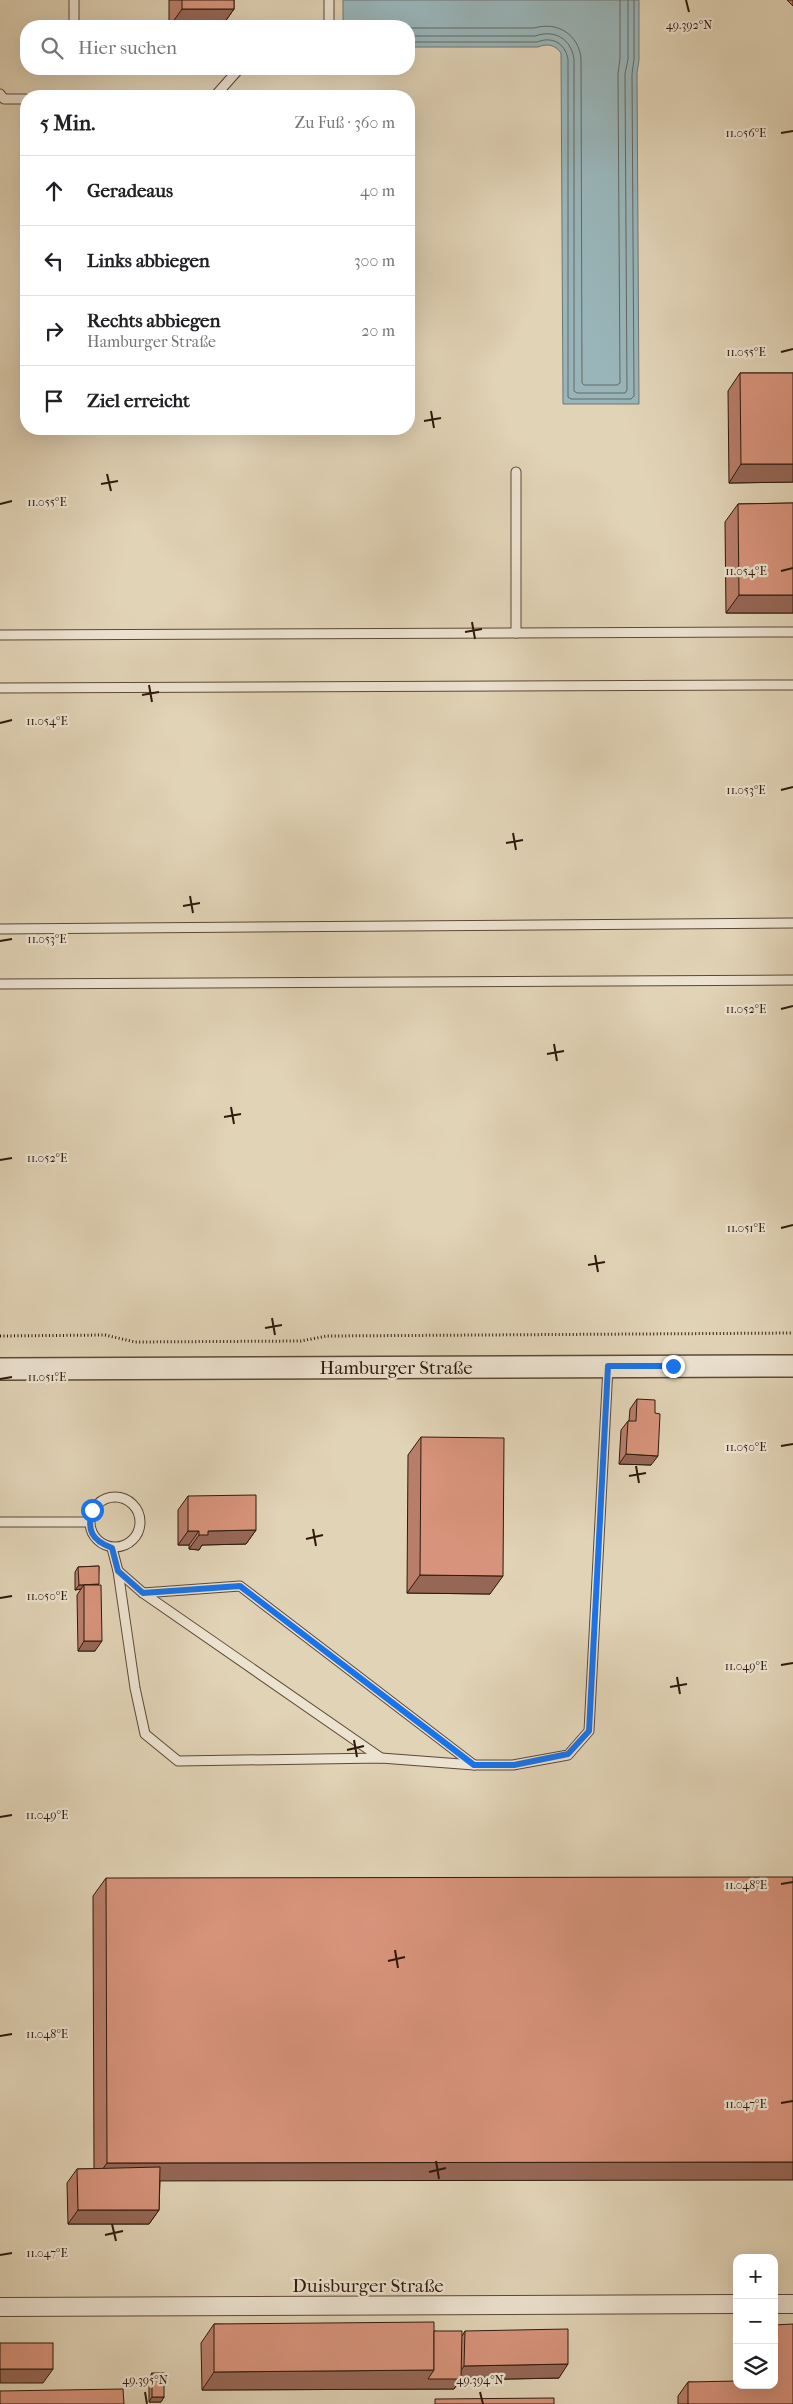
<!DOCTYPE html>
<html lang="de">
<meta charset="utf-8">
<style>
body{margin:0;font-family:"IM FELL French Canon",serif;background:#f2f2f2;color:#202124}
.controls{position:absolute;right:15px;bottom:15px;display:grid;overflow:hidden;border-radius:10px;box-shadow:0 5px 20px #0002}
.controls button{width:45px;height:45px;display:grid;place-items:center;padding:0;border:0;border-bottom:1px solid #e0e0e0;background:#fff;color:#202124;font:25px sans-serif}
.stop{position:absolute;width:15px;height:15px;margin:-11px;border:4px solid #1a73e8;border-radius:50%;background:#fff}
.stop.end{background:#1a73e8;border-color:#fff;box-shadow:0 1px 5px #0008}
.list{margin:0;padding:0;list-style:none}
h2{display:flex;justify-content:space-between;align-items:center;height:65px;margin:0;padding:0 20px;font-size:21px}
h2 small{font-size:16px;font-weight:400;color:#757577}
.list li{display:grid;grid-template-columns:32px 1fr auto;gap:15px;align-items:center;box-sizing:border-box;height:70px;padding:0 20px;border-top:1px solid #e0e0e0}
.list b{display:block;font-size:19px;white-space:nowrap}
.list p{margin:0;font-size:16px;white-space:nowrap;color:#757577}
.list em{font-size:16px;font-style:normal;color:#757577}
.icon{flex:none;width:28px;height:28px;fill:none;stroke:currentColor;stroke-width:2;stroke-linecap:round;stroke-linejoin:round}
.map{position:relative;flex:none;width:793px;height:2404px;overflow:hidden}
.search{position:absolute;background:#fff;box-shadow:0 5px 20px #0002;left:20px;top:20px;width:395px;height:55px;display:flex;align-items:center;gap:12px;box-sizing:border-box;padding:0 18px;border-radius:20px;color:#757577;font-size:19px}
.panel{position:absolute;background:#fff;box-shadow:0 5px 20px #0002;left:20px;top:90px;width:395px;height:345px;border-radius:20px}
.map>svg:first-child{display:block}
.water{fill:#99b5b9;stroke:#6f7774}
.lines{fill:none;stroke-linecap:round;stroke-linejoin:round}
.shore{stroke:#646762;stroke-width:1}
.service-casing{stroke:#5c4836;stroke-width:11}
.minor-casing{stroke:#5c4836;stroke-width:20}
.tertiary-casing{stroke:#5c4836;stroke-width:24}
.path{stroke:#2f190c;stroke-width:3;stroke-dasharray:1 2.5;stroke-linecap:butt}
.service{stroke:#ece2d0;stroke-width:9}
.minor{stroke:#ece2d0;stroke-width:18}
.tertiary{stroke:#ece2d0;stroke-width:21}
.wall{fill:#b97e6a;stroke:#2f190c}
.shaded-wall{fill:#966756;stroke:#2f190c}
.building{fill:#d7937b;stroke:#2f190c}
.route{stroke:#1a73e8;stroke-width:6}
.ticks{fill:none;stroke:#2f190c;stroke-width:2}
.labels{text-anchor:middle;stroke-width:4.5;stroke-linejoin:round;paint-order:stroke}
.street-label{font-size:19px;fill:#2f190c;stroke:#ece2d0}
.ticks-label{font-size:12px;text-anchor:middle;fill:#2f190c;stroke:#ece2d0;stroke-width:4.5;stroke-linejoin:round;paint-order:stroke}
</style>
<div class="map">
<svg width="793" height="2404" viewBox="0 0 793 2404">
<rect width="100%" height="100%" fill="#e1d3b6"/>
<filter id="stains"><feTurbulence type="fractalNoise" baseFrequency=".004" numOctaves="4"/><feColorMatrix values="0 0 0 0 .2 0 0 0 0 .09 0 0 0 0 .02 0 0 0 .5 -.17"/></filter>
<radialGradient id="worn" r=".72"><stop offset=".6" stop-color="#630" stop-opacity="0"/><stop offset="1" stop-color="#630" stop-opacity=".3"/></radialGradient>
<path class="water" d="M343,0h296v60l-2,13 2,331h-76l-2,-351c-6,-8 -13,-10 -23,-6h-129v-21h-66z"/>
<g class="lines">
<g class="shore">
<path d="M409,28h125c24,-7 45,7 47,31l1,324 2,2h33l3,-2 -2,-309 2,-16v-58"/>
<path d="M409,36h126c20,-7 36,3 39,23v332l3,2h48l2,-3 -2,-316 3,-15v-59"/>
<path d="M409,42h128c15,-6 28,1 31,17v338l3,2h60l3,-3 -2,-322 2,-15v-59"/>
</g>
<defs>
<g id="service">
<path d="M74,0v26"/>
<path d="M329,0v26"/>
<path d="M0,94l4,5h22"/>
<path d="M215,96l24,-27"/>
<path d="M516,472v161"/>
<path d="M0,635l793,-3"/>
<path d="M0,688l793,-3"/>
<path d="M0,929l793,-6"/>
<path d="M0,984l793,-4"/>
<circle cx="115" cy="1522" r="25"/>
<path d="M0,1522h89"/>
<path d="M112,1548l6,23 17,117 10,46 33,27 203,-3 93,7h39l55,-10 21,-24 19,-364"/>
<path d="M118,1571l25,22 238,165"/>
<path d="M143,1593l97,-7 234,179"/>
</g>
<g id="minor">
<path d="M774,2304h19"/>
<path d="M0,2307l737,-3"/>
</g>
<path id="tertiary" d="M0,1369l793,-3"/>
</defs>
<use href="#service" class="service-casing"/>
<use href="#minor" class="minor-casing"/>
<use href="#tertiary" class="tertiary-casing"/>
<path class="path" d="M0,1336l105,-1 30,7 166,-1 26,-5 466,-3"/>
<use href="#service" class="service"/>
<use href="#minor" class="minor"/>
<use href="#tertiary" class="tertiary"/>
</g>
<g class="wall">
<path d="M169,0h65v9l-12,17h-53z"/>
<path d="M787,0h6v6z"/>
<path d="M740,373h53v109l-64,1 -1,-92z"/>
<path d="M793,503v110h-67l-1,-91 13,-18z"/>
<path d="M637,1399l14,66 -32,-1 2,-34 7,-9h1l1,-12z"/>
<path d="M421,1437l69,157 -83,-1 1,-138z"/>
<path d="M188,1496l68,34 -10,14 -44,1 -3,5 -10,-1v-4h-11v-35z"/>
<path d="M99,1566l-4,85h-17l-1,-56 4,-6 -6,1v-18l3,-5z"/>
<path d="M106,1878l54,303 -1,29 -10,14h-81l-1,-41 10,-14h17l-1,-273z"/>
<path d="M214,2324l220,7 28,5 3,-5 94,47 -99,2 -6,9 -252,1 -1,-47z"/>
<path d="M152,2373l12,24 -3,5h-12v-24z"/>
<path d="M688,2382l86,3 19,19h-115v-8z"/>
</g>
<g class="shaded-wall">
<path d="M182,9h52l-12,17h-52z"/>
<path d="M741,464h52v18l-64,1z"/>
<path d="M739,595h54v18h-67z"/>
<path d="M626,1454l32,2 -7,9 -32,-1z"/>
<path d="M256,1530l-10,14 -44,1 -3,5 -10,-1 10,-14 9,-4z"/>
<path d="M188,1531h11l-10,14h-11z"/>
<path d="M420,1575l83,1 -13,18 -83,-1z"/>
<path d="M99,1584l-15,1 -3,4 -6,1 4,-5z"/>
<path d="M84,1641h18l-7,10h-17z"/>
<path d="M793,2162v18l-699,1 13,-18z"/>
<path d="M78,2210h81l-10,14h-81z"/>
<path d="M568,2364l-9,14 -99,2 -6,9 -252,1 12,-18 220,-2 21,9 9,-13z"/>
<path d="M0,2369h53l-10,14h-43z"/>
<path d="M152,2397h12l-3,5h-12z"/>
</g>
<g class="building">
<rect x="182" y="0" width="52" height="9"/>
<path d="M740,373h53v91h-52z"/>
<path d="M793,503v92h-54l-1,-91z"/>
<path d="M637,1399l18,1v13l5,1 -2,42 -32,-2 2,-33h8z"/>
<path d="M421,1437l83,1 -1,138 -83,-1z"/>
<path d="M256,1495v35l-48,1v4h-9v-4h-11v-35z"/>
<path d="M99,1566v18l-20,1 -1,-18z"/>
<path d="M84,1585h17l1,56h-18z"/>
<path d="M793,1877v285l-686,1 -1,-285z"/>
<path d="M160,2167l-1,43h-81l-1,-41z"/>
<path d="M434,2322v48l-220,2v-48z"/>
<path d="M793,2324v80h-105v-22l49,-1v4h37v-60z"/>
<path d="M568,2329v35l-104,2 1,-35z"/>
<path d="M434,2331h28l-1,48h-33l6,-9z"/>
<rect x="0" y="2343" width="53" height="26"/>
<rect x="152" y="2373" width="12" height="24"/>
<path d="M123,2389l1,15h-124v-13z"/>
<path d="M554,2398v6h-119v-5z"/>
</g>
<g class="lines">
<path class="route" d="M92,1510c-5,20 -1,30 20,38l6,23 25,22 97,-7 234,179h40l54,-11 21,-23 19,-365h65"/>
</g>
<path class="ticks" d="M686,0l3,12M781,133l12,-2M781,352l12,-3M431,411l3,17M424,421l17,-3M107,474l4,17M101,484l17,-3M0,504l12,-3M781,571l12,-3M472,622l3,17M465,632l17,-3M149,685l3,17M142,695l17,-3M0,723l12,-3M781,790l12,-3M513,833l3,17M506,843l17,-3M190,896l3,17M183,906l17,-3M0,941l12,-2M781,1009l12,-3M554,1044l3,17M547,1054l17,-3M231,1107l3,17M224,1117l17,-3M0,1160l12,-2M781,1228l12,-3M595,1255l3,17M588,1265l17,-3M272,1318l3,17M265,1328l17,-3M0,1379l12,-2M781,1446l12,-2M636,1466l3,17M629,1476l17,-3M313,1529l3,17M306,1539l17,-4M0,1598l12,-2M781,1665l12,-2M677,1677l3,17M670,1687l17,-3M354,1740l3,17M347,1750l17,-4M0,1817l12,-2M781,1884l12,-2M395,1950l3,18M388,1961l17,-4M0,2036l12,-2M781,2103l12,-2M436,2161l3,18M429,2172l17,-4M112,2224l4,17M105,2235l18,-4M0,2255l12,-2M145,2392l2,12M480,2392l3,12"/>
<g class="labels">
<g class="street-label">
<text x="396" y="1374">Hamburger Straße</text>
<text x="368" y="2292">Duisburger Straße</text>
</g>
</g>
<g class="ticks-label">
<text x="689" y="29">49.392°N</text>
<text x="746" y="137">11.056°E</text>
<text x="746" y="356">11.055°E</text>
<text x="47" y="506">11.055°E</text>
<text x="746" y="575">11.054°E</text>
<text x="47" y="725">11.054°E</text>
<text x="746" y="794">11.053°E</text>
<text x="47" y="943">11.053°E</text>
<text x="746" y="1013">11.052°E</text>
<text x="47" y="1162">11.052°E</text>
<text x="746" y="1232">11.051°E</text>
<text x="47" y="1381">11.051°E</text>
<text x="746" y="1451">11.050°E</text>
<text x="47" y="1600">11.050°E</text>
<text x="746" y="1670">11.049°E</text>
<text x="47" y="1819">11.049°E</text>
<text x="746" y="1889">11.048°E</text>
<text x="47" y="2038">11.048°E</text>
<text x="746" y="2108">11.047°E</text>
<text x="47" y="2257">11.047°E</text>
<text x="145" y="2384">49.395°N</text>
<text x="480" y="2384">49.394°N</text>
</g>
<rect width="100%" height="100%" filter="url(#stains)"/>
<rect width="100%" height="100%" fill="url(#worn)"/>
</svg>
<div class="controls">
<button>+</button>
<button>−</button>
<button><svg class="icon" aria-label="layers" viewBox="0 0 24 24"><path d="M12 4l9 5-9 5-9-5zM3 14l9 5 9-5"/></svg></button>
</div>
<div class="stop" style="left:92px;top:1510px"></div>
<div class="stop end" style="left:673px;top:1366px"></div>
<div class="search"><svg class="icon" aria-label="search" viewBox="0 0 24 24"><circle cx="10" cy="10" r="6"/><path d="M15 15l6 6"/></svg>Hier suchen</div>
<section class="panel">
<h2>5 Min.<small>Zu Fuß · 360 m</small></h2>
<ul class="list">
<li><svg class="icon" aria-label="ahead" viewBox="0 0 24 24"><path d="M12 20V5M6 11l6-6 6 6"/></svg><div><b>Geradeaus</b></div><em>40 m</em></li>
<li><svg class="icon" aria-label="left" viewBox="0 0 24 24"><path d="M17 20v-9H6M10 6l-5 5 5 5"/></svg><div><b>Links abbiegen</b></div><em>300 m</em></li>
<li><svg class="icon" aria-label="right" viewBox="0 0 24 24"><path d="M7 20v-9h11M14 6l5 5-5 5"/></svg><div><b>Rechts abbiegen</b><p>Hamburger Straße</p></div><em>20 m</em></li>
<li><svg class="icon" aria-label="arrive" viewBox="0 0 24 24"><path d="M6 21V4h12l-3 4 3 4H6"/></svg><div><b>Ziel erreicht</b></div></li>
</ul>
</section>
</div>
